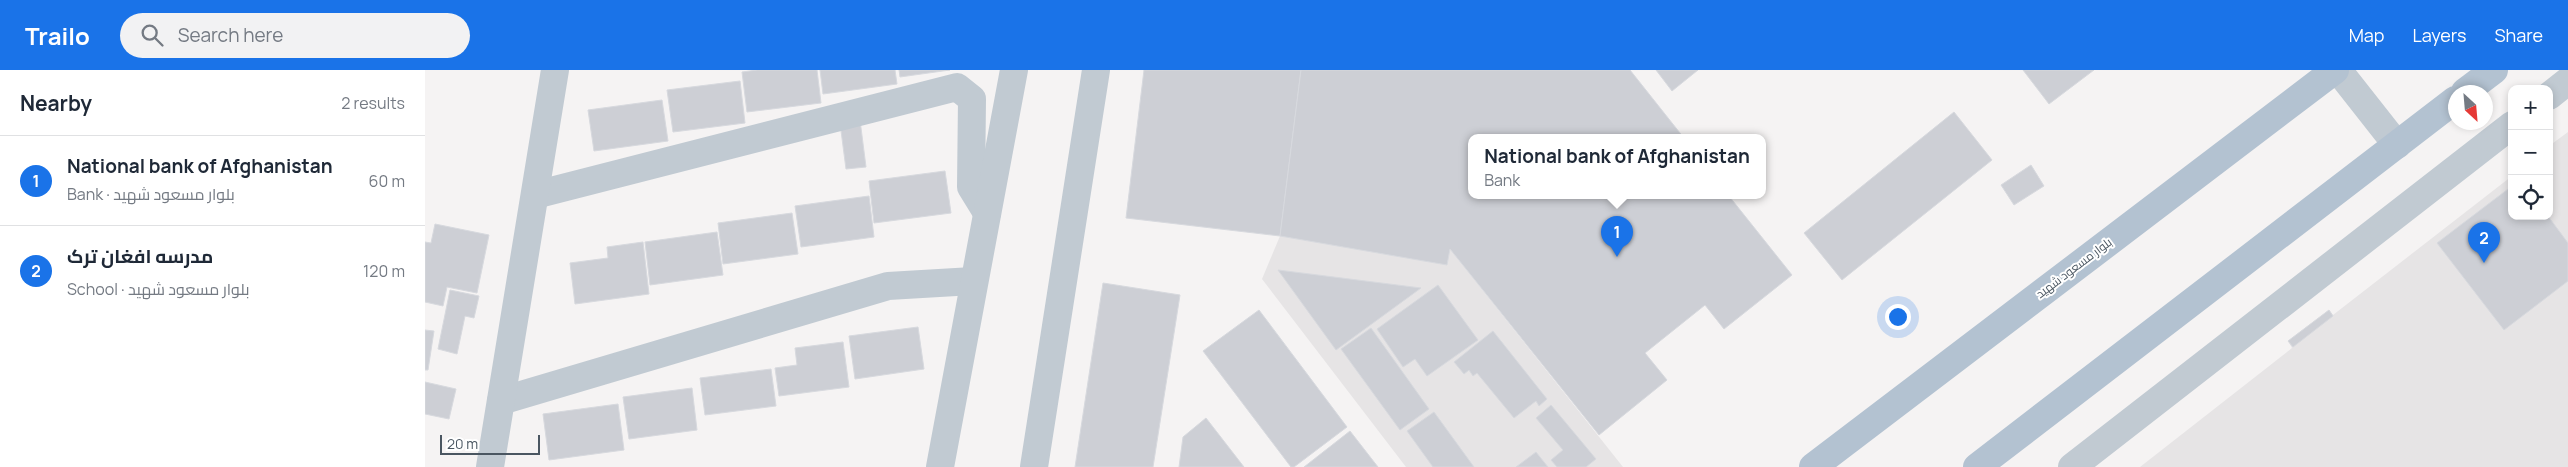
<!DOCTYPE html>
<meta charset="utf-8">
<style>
body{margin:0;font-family:Manrope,Cairo,sans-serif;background:#f2f2f3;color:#1f2937}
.controls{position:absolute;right:15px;top:15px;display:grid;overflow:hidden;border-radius:10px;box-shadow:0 2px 8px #0003}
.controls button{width:45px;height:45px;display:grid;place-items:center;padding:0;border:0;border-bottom:1px solid #e0e1e3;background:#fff;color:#1f2937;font:25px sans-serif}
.compass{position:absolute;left:2023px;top:15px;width:45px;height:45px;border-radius:50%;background:#fff;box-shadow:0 2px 8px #0003;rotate:154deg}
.scale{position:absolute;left:15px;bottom:12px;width:100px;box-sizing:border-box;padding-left:5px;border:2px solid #4a5661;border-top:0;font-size:14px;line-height:18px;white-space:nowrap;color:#4a5661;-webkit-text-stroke:4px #fff;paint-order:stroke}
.you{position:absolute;left:1472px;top:246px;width:18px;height:18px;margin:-12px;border:4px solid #fff;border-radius:50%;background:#1a73e8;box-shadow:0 0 0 8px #1a73e833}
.badge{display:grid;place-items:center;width:32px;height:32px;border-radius:50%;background:#1a73e8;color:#fff;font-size:16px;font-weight:700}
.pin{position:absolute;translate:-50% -41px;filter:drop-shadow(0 1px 2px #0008)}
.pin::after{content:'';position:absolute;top:26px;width:18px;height:15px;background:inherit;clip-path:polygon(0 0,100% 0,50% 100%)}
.popup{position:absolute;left:1043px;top:64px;width:298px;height:65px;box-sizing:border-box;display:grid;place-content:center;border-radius:10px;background:#fff;filter:drop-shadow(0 1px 4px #0005);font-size:16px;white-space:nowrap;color:#747a83}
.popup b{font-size:19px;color:#1f2937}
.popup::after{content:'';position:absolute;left:50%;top:100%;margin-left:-10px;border:10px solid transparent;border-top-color:#fff}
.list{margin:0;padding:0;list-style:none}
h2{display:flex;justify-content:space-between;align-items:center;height:65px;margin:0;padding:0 20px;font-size:21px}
h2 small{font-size:16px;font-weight:400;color:#747a83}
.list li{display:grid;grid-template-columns:32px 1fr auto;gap:15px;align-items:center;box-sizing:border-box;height:90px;padding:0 20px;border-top:1px solid #e0e1e3}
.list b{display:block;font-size:19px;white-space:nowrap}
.list p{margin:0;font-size:16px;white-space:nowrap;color:#747a83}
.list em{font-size:16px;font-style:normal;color:#747a83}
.icon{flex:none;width:28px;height:28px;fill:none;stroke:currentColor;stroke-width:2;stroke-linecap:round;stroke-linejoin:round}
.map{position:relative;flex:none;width:2143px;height:397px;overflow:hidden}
header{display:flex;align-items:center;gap:30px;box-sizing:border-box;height:70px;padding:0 25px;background:#1a73e8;color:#fff}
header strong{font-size:24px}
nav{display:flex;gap:28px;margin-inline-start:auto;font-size:18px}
.search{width:350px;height:45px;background:#f2f2f3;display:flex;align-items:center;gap:12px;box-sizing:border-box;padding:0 18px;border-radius:28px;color:#747a83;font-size:19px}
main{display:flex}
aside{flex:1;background:#fff}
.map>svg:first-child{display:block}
.education{fill:#e6e4e5}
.building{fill:#cdcfd5;stroke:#d7d9de}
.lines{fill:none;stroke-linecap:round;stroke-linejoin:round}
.minor{stroke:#c1cad2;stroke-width:28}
.major{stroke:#b3c2d1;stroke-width:28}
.labels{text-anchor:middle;stroke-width:4;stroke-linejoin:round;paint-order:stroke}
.street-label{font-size:12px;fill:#4a5661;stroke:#fff}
</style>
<header>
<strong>Trailo</strong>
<div class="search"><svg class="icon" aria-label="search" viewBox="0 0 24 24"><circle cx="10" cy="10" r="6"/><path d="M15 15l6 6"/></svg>Search here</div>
<nav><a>Map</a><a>Layers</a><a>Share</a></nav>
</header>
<main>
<aside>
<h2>Nearby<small>2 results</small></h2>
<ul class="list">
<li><span class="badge">1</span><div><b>National bank of Afghanistan</b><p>Bank · بلوار مسعود شهید</p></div><em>60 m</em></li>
<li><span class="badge">2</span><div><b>مدرسه افغان ترک</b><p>School · بلوار مسعود شهید</p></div><em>120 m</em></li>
</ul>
</aside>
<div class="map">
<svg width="2143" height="397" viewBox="0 0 2143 397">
<rect width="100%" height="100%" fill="#f5f3f3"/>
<g class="education">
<path d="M2143,62v335h-428l152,-119 -4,-7 41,-31 4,5 179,-139v40h37v-70z"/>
<path d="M855,166l167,29 3,-16 173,218h-217l-144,-188z"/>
</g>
<g class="building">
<path d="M332,0h60l4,33 -74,9 -5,-40z"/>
<path d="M395,0h75l2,14 -74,10z"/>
<path d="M474,0h51l-50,7z"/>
<path d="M719,0h157l-21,166 -154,-18z"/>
<path d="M876,0h329l54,68h-212v58h257l63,79 -68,54 -19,-24 -60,48 22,27 -68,55 -149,-186 -3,16 -167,-29z"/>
<path d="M1231,0h42l-26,21z"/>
<path d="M1598,0h71l-45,34z"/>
<path d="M315,11l5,42 -72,9 -6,-42z"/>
<path d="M237,30l6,41 -74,10 -6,-41z"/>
<path d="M1529,42l38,48 -150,120 -38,-47z"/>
<path d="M435,50l6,47 -20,2 -6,-46z"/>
<path d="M1606,95l13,21 -30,19 -13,-20z"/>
<path d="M520,101l6,42 -77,10 -5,-42z"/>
<path d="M2087,116v30h36l20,27v38l-64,49 -67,-87z"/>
<path d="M444,126l5,41 -73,10 -6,-41z"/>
<path d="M367,143l6,41 -75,10 -5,-41z"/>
<path d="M10,154l54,11 -12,58 -30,-6 -4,19 -18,-4v-60l6,1z"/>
<path d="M292,162l6,43 -73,10 -5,-43z"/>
<path d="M218,172l6,52 -74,10 -5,-41 38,-5 -1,-11z"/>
<path d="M853,200l143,18 -85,62z"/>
<path d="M678,213l77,12 -27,172h-78z"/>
<path d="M1013,215l40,55 -51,36 -12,-17 -12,8 -26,-38z"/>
<path d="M25,220l29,6 -5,22 -9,-2 -8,38 -19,-5z"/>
<path d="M834,240l88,117 -53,40h-3l-88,-116z"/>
<path d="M1904,240l4,6 -40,31 -5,-6z"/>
<path d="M493,257l6,42 -69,10 -6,-43z"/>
<path d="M946,258l58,81 -29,21 -59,-81z"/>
<path d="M0,260l9,1 -6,39h-3z"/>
<path d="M1068,261l54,68 -8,7 -3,-5 -22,17 -37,-45 -4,3 -4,-6 -5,4 -10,-12z"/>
<path d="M418,272l6,45 -70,9 -4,-28 22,-3 -2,-17z"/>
<path d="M346,299l5,37 -71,9 -5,-37z"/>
<path d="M0,312l31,7 -7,30 -24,-5z"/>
<path d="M267,318l5,42 -68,9 -6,-42z"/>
<path d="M193,334l6,46 -75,10 -6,-46z"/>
<path d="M1126,335l45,54 -10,8h-29l-6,-7 12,-10 -27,-32z"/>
<path d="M1009,342l40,55h-41l-26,-36z"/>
<path d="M781,348l38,49h-65l4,-30z"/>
<path d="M925,361l28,36h-74z"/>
<path d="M1111,382l12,15h-32z"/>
</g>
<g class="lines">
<g class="minor">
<path d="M1913,0l59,75"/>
<path d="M2124,26l19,-15"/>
<path d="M110,125l422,-108 15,12 -1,88 16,26"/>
<path d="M76,331l387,-115 85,-5"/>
<path d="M65,397l65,-397"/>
<path d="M515,397l74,-397"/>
<path d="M609,397l62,-397"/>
<path d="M1647,397l440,-342"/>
</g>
<g class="major">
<path d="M2040,22l29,-22"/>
<path d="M1388,397l522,-397"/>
<path d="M1552,397l478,-367"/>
</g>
</g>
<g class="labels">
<g class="street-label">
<text transform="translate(1649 198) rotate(-37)" y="4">بلوار مسعود شهید</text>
</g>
</g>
</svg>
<div class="controls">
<button>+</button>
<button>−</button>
<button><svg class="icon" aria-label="locate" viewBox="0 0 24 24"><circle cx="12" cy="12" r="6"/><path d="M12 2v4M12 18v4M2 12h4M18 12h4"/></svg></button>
</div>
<svg class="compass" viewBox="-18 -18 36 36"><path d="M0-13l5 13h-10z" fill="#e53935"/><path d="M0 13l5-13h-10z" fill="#747a83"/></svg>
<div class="scale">20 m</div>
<div class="you"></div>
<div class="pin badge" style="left:1192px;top:187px">1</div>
<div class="popup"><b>National bank of Afghanistan</b>Bank</div>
<div class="pin badge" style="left:2059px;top:193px">2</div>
</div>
</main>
